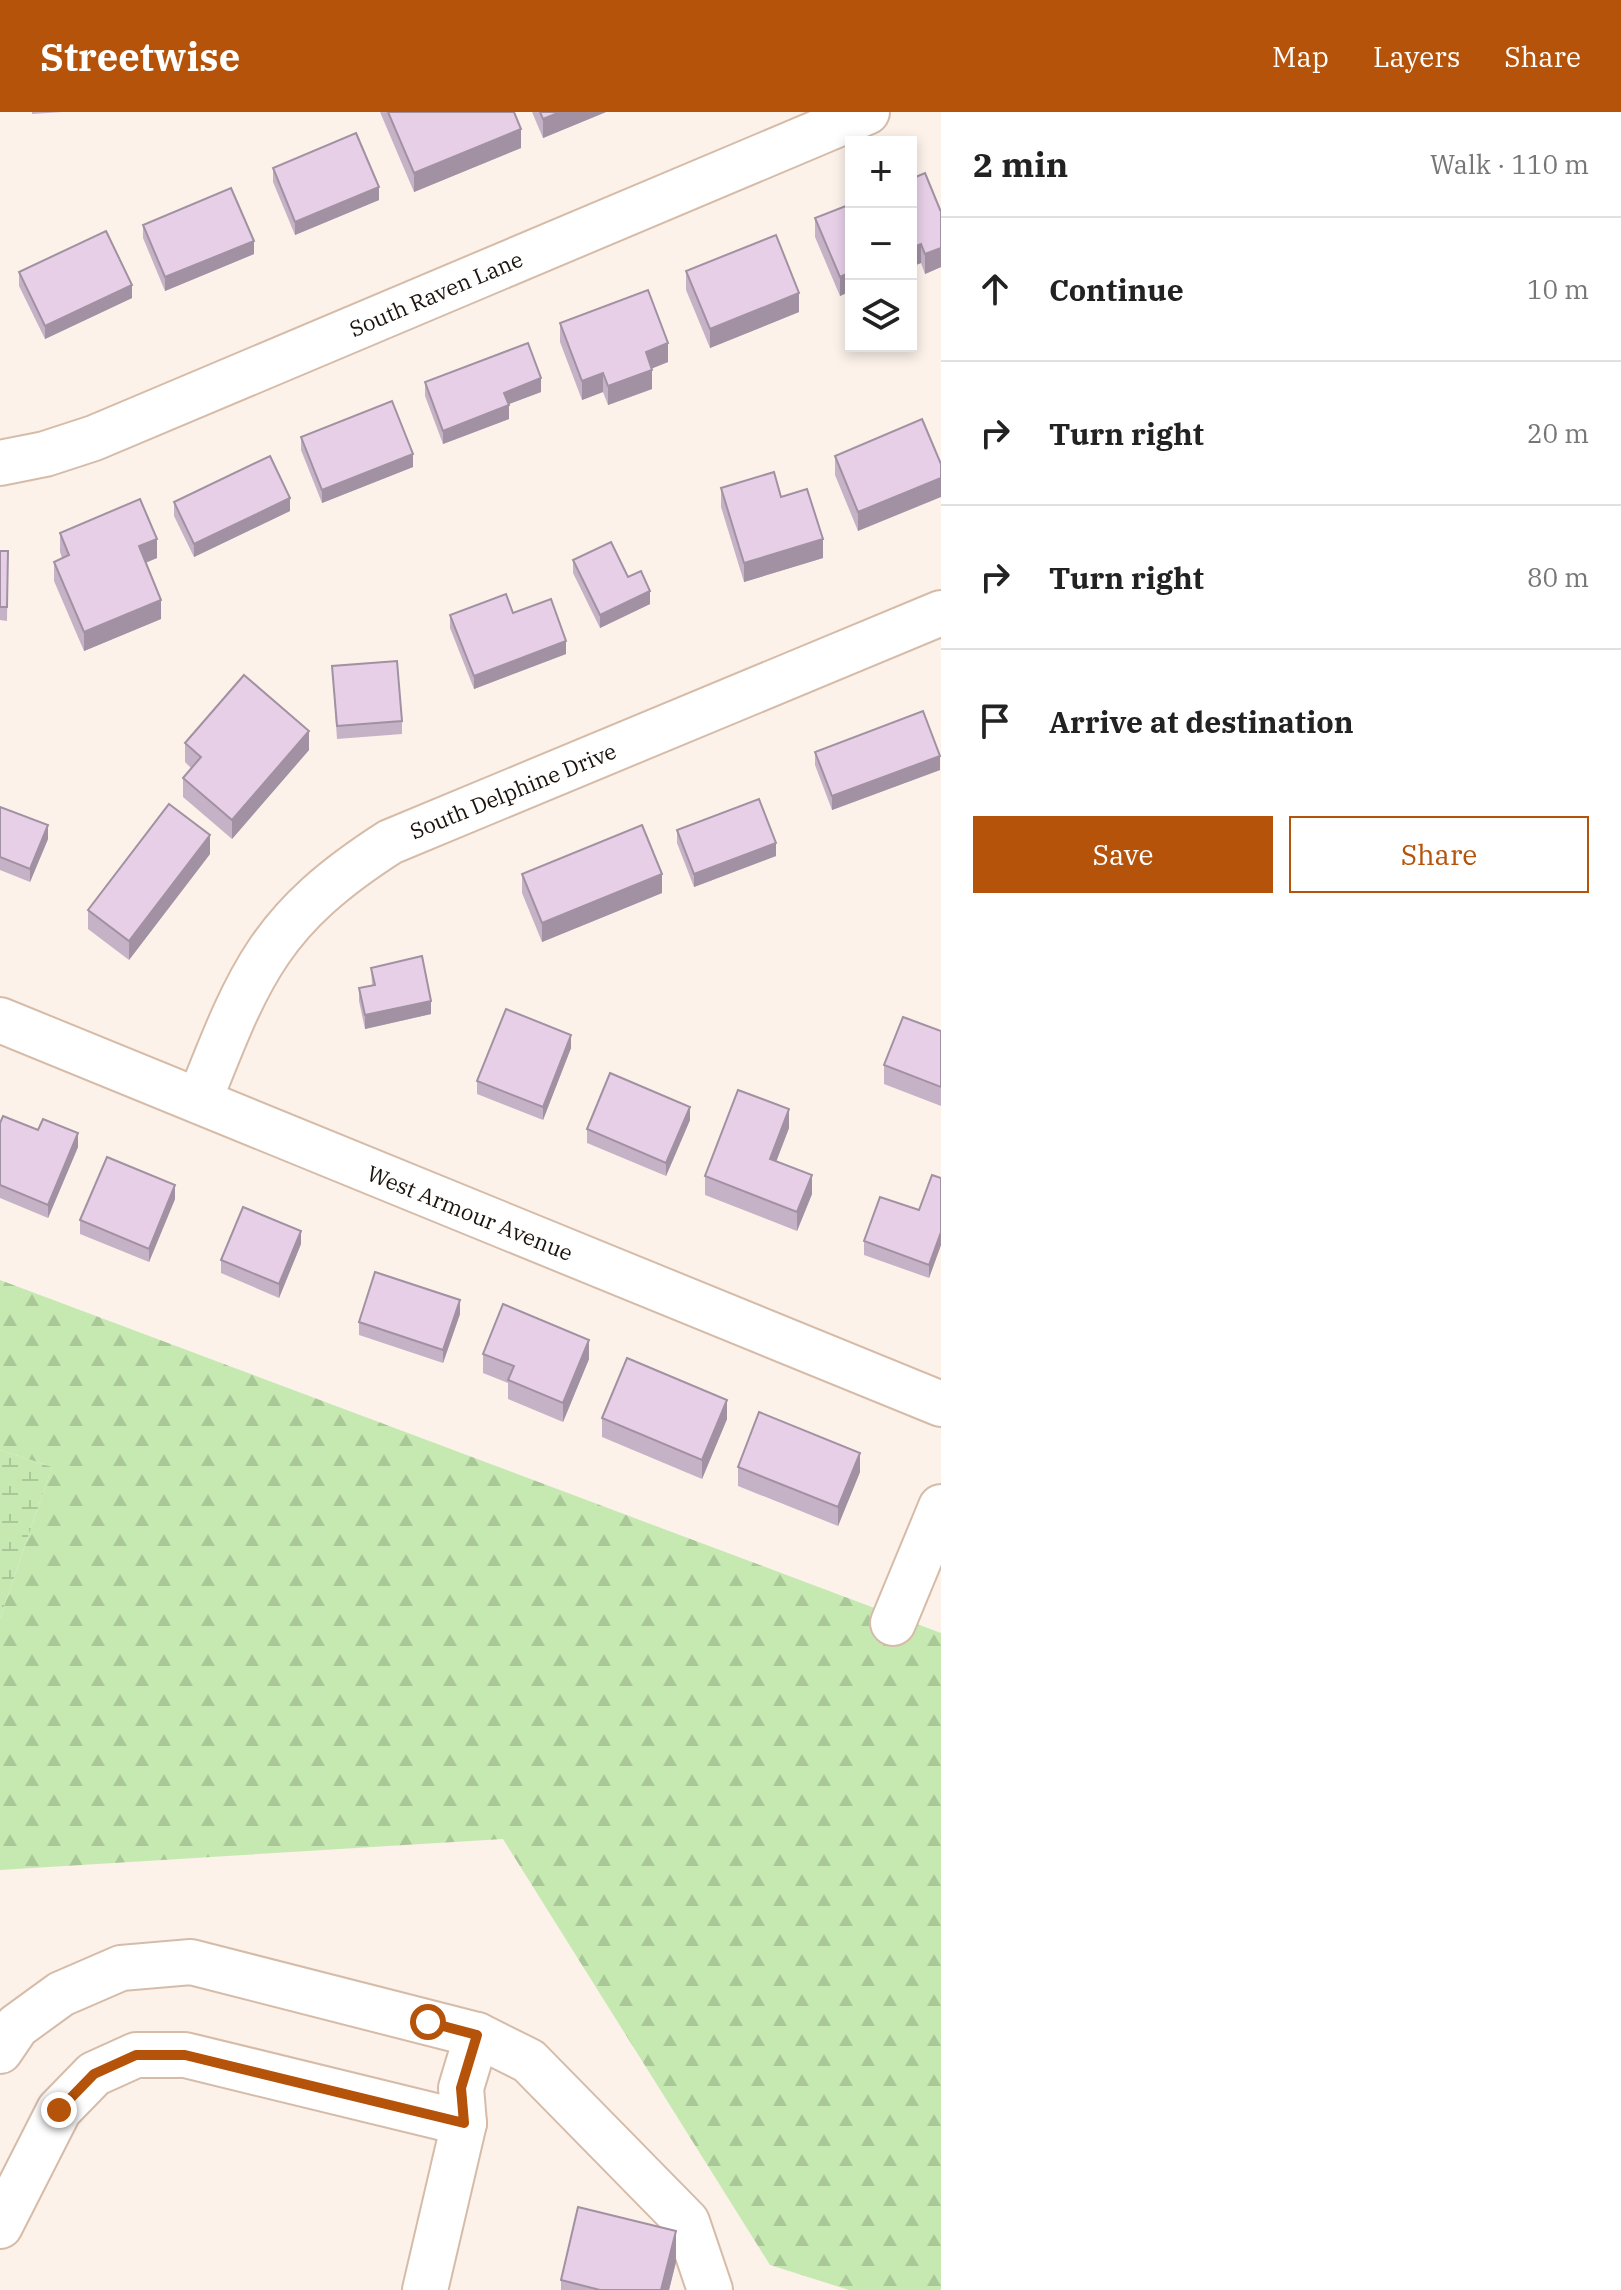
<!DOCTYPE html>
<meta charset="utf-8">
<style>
body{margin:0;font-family:"IBM Plex Serif",serif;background:#f6f6f6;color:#222}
.controls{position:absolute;right:24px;top:24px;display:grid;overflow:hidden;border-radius:0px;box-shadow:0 4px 12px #0003}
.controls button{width:72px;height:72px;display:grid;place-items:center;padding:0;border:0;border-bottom:2px solid #e0e0e0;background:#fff;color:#222;font:40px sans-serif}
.stop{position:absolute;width:24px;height:24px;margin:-18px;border:6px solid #b45309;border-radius:50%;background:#fff}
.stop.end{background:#b45309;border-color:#fff;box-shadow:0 2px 8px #0008}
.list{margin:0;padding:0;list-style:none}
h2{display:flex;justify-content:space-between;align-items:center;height:104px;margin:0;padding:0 32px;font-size:34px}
h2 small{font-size:26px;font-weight:400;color:#767676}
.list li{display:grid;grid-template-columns:52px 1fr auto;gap:24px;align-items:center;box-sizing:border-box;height:144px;padding:0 32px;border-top:2px solid #e0e0e0}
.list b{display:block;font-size:30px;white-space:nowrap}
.list em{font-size:26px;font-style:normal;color:#767676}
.actions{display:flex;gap:16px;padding:24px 32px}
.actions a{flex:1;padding:18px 0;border:2px solid #b45309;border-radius:0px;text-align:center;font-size:28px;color:#b45309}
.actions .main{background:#b45309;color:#fff}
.icon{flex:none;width:44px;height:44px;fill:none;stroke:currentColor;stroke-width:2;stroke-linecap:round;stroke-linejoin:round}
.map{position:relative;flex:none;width:941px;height:2178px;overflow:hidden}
header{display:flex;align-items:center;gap:48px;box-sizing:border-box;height:112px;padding:0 40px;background:#b45309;color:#fff}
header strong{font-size:38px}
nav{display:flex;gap:44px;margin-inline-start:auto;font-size:28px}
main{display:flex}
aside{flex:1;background:#fff}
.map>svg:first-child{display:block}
.forest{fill:url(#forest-firs)}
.wetland{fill:url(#wetland-marsh)}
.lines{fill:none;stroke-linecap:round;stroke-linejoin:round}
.minor-casing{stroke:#d6bca8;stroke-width:48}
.minor{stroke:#fff;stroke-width:44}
.wall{fill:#c6b2c7}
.shaded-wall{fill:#a191a2}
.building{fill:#e6cfe7;stroke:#a191a2;stroke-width:2}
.route{stroke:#b45309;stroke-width:10}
.labels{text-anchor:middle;stroke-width:7;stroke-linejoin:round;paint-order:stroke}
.street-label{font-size:22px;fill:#1c130c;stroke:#fff}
</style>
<header>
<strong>Streetwise</strong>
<nav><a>Map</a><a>Layers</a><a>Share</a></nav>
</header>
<main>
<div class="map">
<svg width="941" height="2178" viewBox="0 0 941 2178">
<defs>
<pattern id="forest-firs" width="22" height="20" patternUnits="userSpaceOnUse" patternTransform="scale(2)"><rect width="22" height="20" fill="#c6e9b2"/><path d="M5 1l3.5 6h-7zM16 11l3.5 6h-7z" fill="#aac798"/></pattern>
<pattern id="wetland-marsh" width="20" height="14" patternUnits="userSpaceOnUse" patternTransform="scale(2)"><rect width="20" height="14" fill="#c6e9b2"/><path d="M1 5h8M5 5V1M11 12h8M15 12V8" fill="none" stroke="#aac798"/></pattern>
</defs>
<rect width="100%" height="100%" fill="#fcf2ea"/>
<path class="forest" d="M0,1168l941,353v657h-92l-79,-25 -267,-426 -503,31v-252l52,-151 -52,-17z"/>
<path class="wetland" d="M0,1338l52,17 -52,151z"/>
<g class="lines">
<defs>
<g id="minor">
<path d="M0,351l45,-9 49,-16 773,-326"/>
<path d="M0,908l941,384"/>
<path d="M199,989c51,-129 71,-182 191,-259l551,-229"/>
<path d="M893,1511l48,-116"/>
<path d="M477,1923l52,26 158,161 23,68"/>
<path d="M0,1939l17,-25 44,-32 60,-26 70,-6 286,73 -16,53 3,35 -39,167"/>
<path d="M0,2114l59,-116 35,-36 42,-19h49l279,68"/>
</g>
</defs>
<use href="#minor" class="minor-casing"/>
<use href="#minor" class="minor"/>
</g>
<g class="wall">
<path d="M32,0h31l-31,2z"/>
<path d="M380,0h134l7,36 -107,44z"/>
<path d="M532,0h74l-63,26z"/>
<path d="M273,56l106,32 -84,35 -22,-53z"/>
<path d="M911,67l30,33v55l-16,7 -4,-11 -10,4z"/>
<path d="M851,92v87l-11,5 -25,-59v-19z"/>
<path d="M143,113l111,29 -89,37 -22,-53z"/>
<path d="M686,159l113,41 -89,36 -24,-58z"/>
<path d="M19,160l113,26 -87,41 -26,-53z"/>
<path d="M560,211l108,39 -16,6v21l-44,16 -5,-13 -21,8 -22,-58z"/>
<path d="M425,270l116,10 -33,12 1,15 -66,25 -18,-48z"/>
<path d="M922,307l-64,112 -23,-56v-19z"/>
<path d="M301,325l112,30 -91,36 -21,-53z"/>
<path d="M721,376l60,9 42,61 -79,24 -23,-75z"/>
<path d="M174,390l116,9 -96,46 -20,-41z"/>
<path d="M60,421l97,25 -11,5 15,56 -77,32 -30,-70v-19l8,-4 -2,-6z"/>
<path d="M0,439h8l-1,70 -7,-1z"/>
<path d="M573,448l55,17 22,27 -50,24 -27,-55z"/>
<path d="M513,501l53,41 -92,35 -24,-61v-13z"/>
<path d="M332,554l70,55v13l-65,5z"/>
<path d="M185,631l124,7 -77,89 -49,-42v-19l8,-10 -6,-6z"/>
<path d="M815,640l125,18 -108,40 -17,-45z"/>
<path d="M0,695l48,32 -18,43 -30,-12z"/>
<path d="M677,718l99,26 -82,31 -17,-44z"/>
<path d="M210,742l-81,106 -41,-31v-19z"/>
<path d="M522,762l140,19 -120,49 -20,-49z"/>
<path d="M371,856l60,46 -66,15 -6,-28v-13l13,-3z"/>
<path d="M941,919v75l-57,-22v-19z"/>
<path d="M571,936l-28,72 -66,-26v-13z"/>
<path d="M690,1008l-24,56 -79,-33v-14z"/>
<path d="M0,1011l78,24 -30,71 -48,-20z"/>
<path d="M789,1016l-13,33 36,33 -15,37 -92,-36v-19z"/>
<path d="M941,1066v67l-12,33 -65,-23v-14l55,-31z"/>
<path d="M175,1087l-26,63 -69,-28v-14z"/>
<path d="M301,1132l-22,54 -58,-25v-13z"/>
<path d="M460,1202l-17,49 -84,-28v-13z"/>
<path d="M483,1242l106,5 -26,63 -55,-23v-16l-25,-10z"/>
<path d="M602,1306l125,1 -25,60 -100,-42z"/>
<path d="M738,1355l122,5 -22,54 -100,-40z"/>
<path d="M676,2150l-7,28h-108v-10z"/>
</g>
<g class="shaded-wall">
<path d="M560,0h46l-63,26v-19z"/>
<path d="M521,17v19l-107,44v-19z"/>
<path d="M379,75v13l-84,35v-13z"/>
<path d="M254,129v13l-89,37v-14z"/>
<path d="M921,132v19l-10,4v-19z"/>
<path d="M941,136v19l-16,7v-20z"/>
<path d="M851,160v19l-11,5v-19z"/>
<path d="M132,173v13l-87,41v-13z"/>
<path d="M799,181v19l-89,36v-19z"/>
<path d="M668,231v19l-22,9v-19z"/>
<path d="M652,258v19l-44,16v-19z"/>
<path d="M603,261v19l-21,8v-19z"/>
<path d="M541,266v14l-37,14v-13z"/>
<path d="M509,293v14l-66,25v-13z"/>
<path d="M413,342v13l-91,36v-13z"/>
<path d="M941,366v19l-83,34v-19z"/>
<path d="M290,386v13l-96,46v-13z"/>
<path d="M157,427v19l-18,7v-19z"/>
<path d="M823,427v19l-79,24v-19z"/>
<path d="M650,479v13l-50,24v-13z"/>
<path d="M161,488v19l-77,32v-19z"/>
<path d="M566,529v13l-92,35v-13z"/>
<path d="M309,619v19l-77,89v-19z"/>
<path d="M940,644v14l-108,40v-14z"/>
<path d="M48,713v14l-18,43v-13z"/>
<path d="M210,723v19l-81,106v-19z"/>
<path d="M776,731v13l-82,31v-13z"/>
<path d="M662,762v19l-120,49v-19z"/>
<path d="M431,889v13l-66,15v-14z"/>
<path d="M571,923v13l-28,72v-13z"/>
<path d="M690,995v13l-24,56v-13z"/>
<path d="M789,997v19l-19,50v-19z"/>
<path d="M78,1021v14l-30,71v-13z"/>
<path d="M812,1063v19l-15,37v-19z"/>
<path d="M175,1073v14l-26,63v-13z"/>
<path d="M301,1119v13l-22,54v-14z"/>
<path d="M941,1120v13l-12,33v-13z"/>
<path d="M460,1188v14l-17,49v-13z"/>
<path d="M589,1228v19l-26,63v-19z"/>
<path d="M727,1288v19l-25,60v-19z"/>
<path d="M860,1341v19l-22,54v-19z"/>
<path d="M676,2119v31l-7,28h-8z"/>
</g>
<g class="building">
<path d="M388,0h126l7,17 -107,44z"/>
<path d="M540,0h20l-17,7z"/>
<path d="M356,21l23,54 -84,35 -22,-54z"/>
<path d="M925,61l16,39v36l-16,6 -4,-10 -10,4v-69z"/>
<path d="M231,76l23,53 -89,36 -22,-52z"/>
<path d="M851,92v68l-11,5 -25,-59z"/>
<path d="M106,119l26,54 -87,41 -26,-54z"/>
<path d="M776,123l23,58 -89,36 -24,-58z"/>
<path d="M648,178l20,53 -22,9 6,18 -44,16 -5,-13 -21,8 -22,-58z"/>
<path d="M528,231l13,35 -37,15 5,12 -66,26 -18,-49z"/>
<path d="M392,289l21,53 -91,36 -21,-53z"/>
<path d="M922,307l19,45v14l-83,34 -23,-56z"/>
<path d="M270,344l20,42 -96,46 -20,-42z"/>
<path d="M774,360l7,25 26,-8 16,50 -79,24 -23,-75z"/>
<path d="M140,387l17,40 -18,7 22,54 -77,32 -30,-70 15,-7 -9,-22z"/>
<path d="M611,430l17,35 13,-6 9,20 -50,24 -27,-55z"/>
<path d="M0,439h8l-1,56h-7z"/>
<path d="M506,482l7,19 38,-14 15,42 -92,35 -24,-61z"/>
<path d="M397,549l5,60 -65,5 -5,-60z"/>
<path d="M244,563l65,56 -77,89 -49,-42 18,-21 -16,-14z"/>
<path d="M923,599l17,45 -108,40 -17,-44z"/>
<path d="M759,687l17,44 -82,31 -17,-44z"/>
<path d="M169,692l41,31 -81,106 -41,-31z"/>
<path d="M0,695l48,18 -18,44 -30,-12z"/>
<path d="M642,713l20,49 -120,49 -20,-49z"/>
<path d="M422,844l9,45 -66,14 -6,-27 16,-3 -4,-17z"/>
<path d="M506,897l65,26 -28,72 -66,-26z"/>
<path d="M903,905l38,14v56l-57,-22z"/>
<path d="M610,961l80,34 -24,56 -79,-34z"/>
<path d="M738,978l51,19 -19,50 42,16 -15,37 -92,-36z"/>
<path d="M3,1004l35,14 5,-11 35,14 -30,72 -48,-20v-62z"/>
<path d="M107,1045l68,28 -26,64 -69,-29z"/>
<path d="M932,1063l9,3v54l-12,33 -65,-24 16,-44 39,13z"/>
<path d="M243,1095l58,24 -22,53 -58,-24z"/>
<path d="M375,1160l85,28 -17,50 -84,-28z"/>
<path d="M503,1192l86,36 -26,63 -55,-23 6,-14 -31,-12z"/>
<path d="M627,1246l100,42 -25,60 -100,-42z"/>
<path d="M759,1300l101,41 -22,54 -100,-40z"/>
<path d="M578,2095l98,24 -15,59h-61l-39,-10z"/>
</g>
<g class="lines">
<path class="route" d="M59,1998l35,-36 42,-19h49l279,68 -3,-35 16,-53 -49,-13"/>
</g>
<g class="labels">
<g class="street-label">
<text transform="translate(436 182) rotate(-23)" y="8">South Raven Lane</text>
<text transform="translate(513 679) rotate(-22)" y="8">South Delphine Drive</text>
<text transform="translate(470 1101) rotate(22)" y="8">West Armour Avenue</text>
</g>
</g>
</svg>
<div class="controls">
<button>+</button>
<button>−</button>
<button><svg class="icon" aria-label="layers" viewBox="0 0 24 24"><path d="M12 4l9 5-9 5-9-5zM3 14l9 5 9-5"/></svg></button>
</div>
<div class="stop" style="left:428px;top:1910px"></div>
<div class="stop end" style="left:59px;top:1998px"></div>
</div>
<aside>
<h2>2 min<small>Walk · 110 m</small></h2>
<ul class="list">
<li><svg class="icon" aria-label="ahead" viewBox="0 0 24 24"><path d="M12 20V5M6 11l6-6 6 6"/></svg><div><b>Continue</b></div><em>10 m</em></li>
<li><svg class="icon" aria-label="right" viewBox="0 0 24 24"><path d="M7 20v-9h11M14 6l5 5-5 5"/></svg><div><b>Turn right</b></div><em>20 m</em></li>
<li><svg class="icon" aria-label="right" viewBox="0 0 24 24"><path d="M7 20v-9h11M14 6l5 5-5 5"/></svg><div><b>Turn right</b></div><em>80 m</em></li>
<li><svg class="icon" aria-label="arrive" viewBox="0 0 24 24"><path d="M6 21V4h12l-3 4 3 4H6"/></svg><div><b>Arrive at destination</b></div></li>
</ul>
<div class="actions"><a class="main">Save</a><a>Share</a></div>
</aside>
</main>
